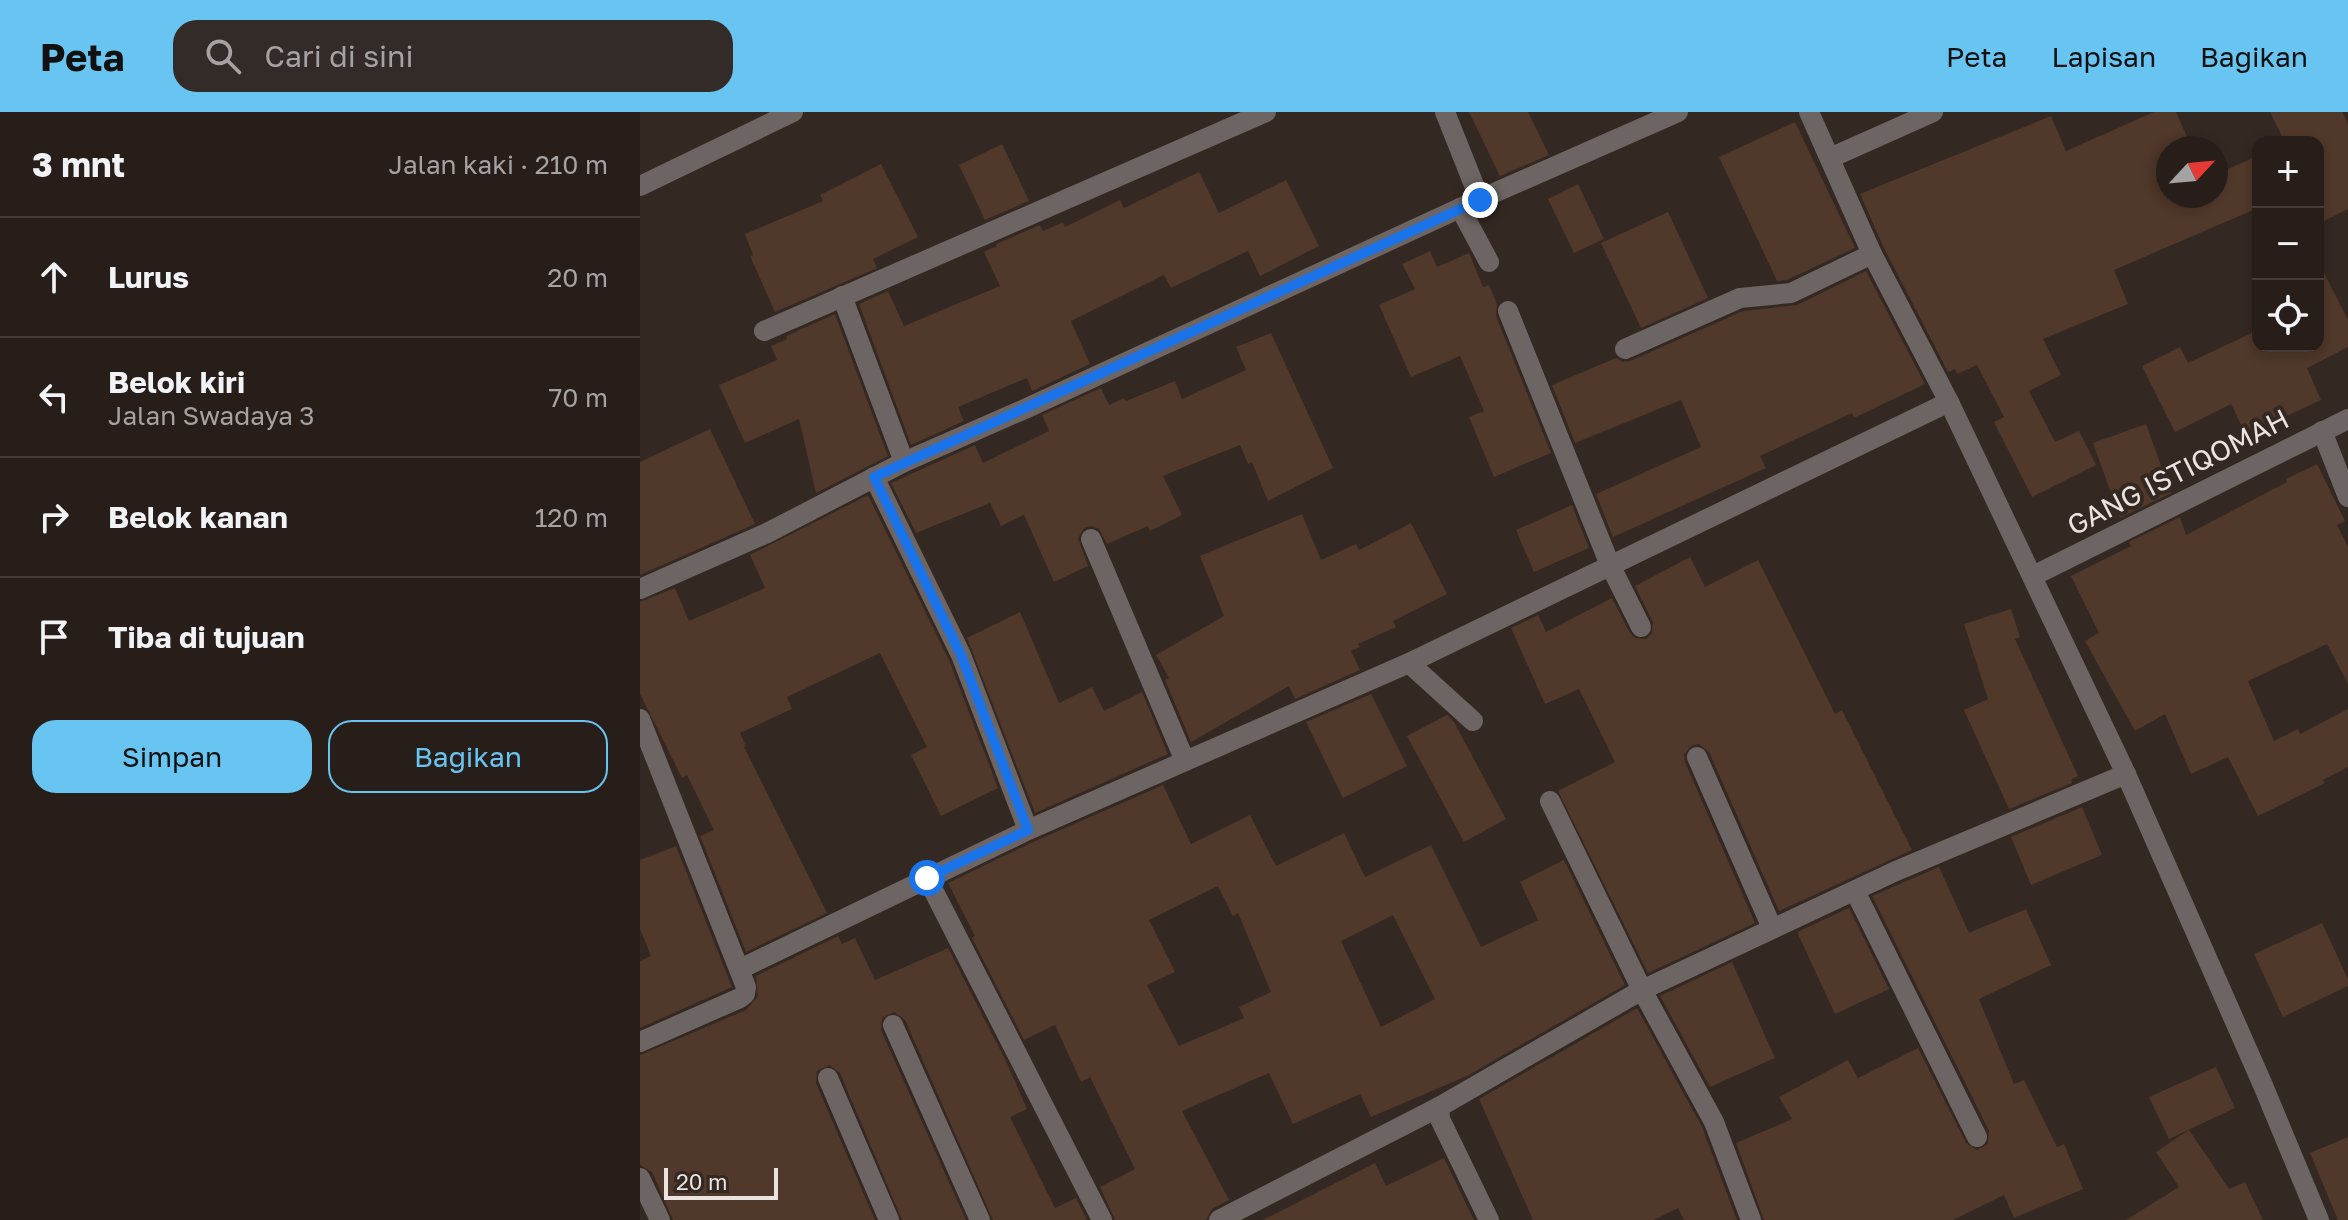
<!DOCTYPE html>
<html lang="id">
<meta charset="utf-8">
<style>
body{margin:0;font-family:"Golos Text",sans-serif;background:#332b27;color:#f1f3f6}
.controls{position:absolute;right:24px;top:24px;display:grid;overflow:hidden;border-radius:16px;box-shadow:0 4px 12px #0003}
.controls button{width:72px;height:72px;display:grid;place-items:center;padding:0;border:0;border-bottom:2px solid #433c39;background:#271e1a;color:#f1f3f6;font:40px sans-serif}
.compass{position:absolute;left:1516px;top:24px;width:72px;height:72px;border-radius:50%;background:#271e1a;box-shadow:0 4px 12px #0003;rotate:64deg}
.scale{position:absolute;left:24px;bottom:20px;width:114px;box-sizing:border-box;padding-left:8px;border:4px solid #ebe3df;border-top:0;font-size:22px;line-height:28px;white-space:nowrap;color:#ebe3df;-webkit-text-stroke:6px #342822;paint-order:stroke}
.stop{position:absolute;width:24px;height:24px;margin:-18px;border:6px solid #1a73e8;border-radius:50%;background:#fff}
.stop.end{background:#1a73e8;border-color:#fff;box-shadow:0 2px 8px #0008}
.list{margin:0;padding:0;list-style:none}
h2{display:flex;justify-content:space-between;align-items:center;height:104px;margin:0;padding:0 32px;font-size:34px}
h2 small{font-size:26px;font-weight:400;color:#a4a2a2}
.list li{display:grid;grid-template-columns:52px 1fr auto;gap:24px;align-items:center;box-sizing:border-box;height:120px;padding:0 32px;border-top:2px solid #433c39}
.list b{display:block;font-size:30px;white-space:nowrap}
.list p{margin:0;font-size:26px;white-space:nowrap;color:#a4a2a2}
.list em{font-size:26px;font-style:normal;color:#a4a2a2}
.actions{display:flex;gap:16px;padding:24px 32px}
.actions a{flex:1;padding:18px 0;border:2px solid #68c4f0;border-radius:24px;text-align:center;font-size:28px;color:#68c4f0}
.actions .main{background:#68c4f0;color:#111}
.icon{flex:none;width:44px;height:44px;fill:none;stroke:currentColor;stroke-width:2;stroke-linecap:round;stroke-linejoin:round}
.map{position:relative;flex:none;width:1708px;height:1108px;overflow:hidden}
header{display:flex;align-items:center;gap:48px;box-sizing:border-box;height:112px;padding:0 40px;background:#68c4f0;color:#111}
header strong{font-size:38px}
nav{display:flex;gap:44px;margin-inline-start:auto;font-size:28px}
.search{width:560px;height:72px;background:#332b27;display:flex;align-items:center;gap:20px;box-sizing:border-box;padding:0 28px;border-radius:24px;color:#a4a2a2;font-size:30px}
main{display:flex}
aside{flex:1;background:#271e1a}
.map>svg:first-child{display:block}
.building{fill:#50382a;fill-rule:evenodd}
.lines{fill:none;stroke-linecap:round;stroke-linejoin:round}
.service{stroke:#6c6563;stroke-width:20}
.minor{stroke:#6c6563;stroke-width:20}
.route{stroke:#1a73e8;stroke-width:10}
.labels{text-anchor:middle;stroke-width:8;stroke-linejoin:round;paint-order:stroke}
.street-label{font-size:28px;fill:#ebe3df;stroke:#342822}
</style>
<header>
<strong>Peta</strong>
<div class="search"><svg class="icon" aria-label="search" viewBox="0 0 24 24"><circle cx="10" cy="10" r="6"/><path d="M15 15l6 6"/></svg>Cari di sini</div>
<nav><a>Peta</a><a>Lapisan</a><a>Bagikan</a></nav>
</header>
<main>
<aside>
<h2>3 mnt<small>Jalan kaki · 210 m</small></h2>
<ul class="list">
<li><svg class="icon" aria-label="ahead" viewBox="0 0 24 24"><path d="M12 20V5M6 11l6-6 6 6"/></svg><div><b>Lurus</b></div><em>20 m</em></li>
<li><svg class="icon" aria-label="left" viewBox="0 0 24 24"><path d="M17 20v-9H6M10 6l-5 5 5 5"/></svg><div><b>Belok kiri</b><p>Jalan Swadaya 3</p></div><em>70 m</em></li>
<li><svg class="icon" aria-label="right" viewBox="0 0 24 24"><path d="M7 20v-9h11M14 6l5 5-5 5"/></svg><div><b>Belok kanan</b></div><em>120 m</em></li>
<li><svg class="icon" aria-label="arrive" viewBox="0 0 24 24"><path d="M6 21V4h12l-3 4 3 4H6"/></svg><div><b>Tiba di tujuan</b></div></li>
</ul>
<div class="actions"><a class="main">Simpan</a><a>Bagikan</a></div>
</aside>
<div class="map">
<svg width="1708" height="1108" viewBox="0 0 1708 1108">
<rect width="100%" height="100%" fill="#342822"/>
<g class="building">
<path d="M829,0h59l21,43 -49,21z"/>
<path d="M1514,0h22l16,36h-24v48h48v-22l42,-18v52l-144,62 14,34 -85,35 18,36 -32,16 26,51 24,-11 17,34 -64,32 -38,-75 10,-5 -27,-52 -20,9 -2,-5 -7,3 -64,-124 -24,-54 191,-78 15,35z"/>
<path d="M1630,0h72l6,12v85l-30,15v-82h-33z"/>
<path d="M1155,10l60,126 -68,32 -10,1 -58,-124z"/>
<path d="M362,32l27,57 -44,19 -26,-55z"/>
<path d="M241,52l37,73 -45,22 4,9 -102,44 -25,-56 3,-1 -8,-21 78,-33 -3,-6z"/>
<path d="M559,60l20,41 67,-33 33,66 -59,30 -12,-25 -77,37 -7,-13 -93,46 19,43 -58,27 -5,-13 -69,29 6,14 -53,24 -52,-141 29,-13 16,35 96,-40 -16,-34 13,-6 -1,-2 44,-19 3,6 20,-9 2,5 55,-27 4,8z"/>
<path d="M938,72l26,55 -30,14 -26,-54z"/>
<path d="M1028,100l40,86 -67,30 -40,-85z"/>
<path d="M790,139l7,16 32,-14 14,34 6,-2 8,19 -1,12 55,137 -57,24 -25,-60 15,-6 -24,-55 -49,21 -32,-72 36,-16 -13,-25z"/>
<path d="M1678,149l30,59v27l-41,21 14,32 -75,35 -15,-31 -56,28 -33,-66 38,-19 8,16 70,-33v16h60z"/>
<path d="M1226,159l59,113 -71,34 -2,-5 -92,43 6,12 -153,69 -17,-43 105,-47 -20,-47 -106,43 -23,-58 64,-27 7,4 7,-1 113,-50 54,-6z"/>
<path d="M195,202l53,142 -72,37 -17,-74 -54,24 -26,-58 58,-25 -6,-14 16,-7 -1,-3z"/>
<path d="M631,221l62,135 -65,33 -16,-39 -4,2 -8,-19 -77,31 19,39 -32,16 -2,-5 -41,18 -8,-15 -7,-3 -7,1 -7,11 10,28 -34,16 -30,-67 -23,11 -11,-23 -74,30 -25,-50 84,-38 8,18 66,-32 -7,-16 59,-27 8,17 15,-7 2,3 49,-20 7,18 64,-29 -10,-23z"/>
<path d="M1506,312l25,69 -51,25 -27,-75z"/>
<path d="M70,317l45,95 -115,51v-113z"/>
<path d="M1677,352l28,57 -8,4 11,22v137l-21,-40 -79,37 26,60 24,-12 2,5 48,-25v58l-25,13 2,3 -67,33 -30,-59 -37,17 -26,-60 -30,17 -50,-90 14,-8 -28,-57 60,-30 -2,-4 51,-25 6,18 101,-53 -1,-3z"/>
<path d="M228,383l81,165 49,128 -57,28 -30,-61 16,-8 -47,-94 -93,44 5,12 -52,24 6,13 -2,1 83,166 -81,39 -46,-116 14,-6 -27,-55 -5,3 -42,-84v-92l35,-14 14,33 76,-33 -15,-33z"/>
<path d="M932,393l17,43 -55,24 -18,-42z"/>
<path d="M662,402l19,46 35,-16 3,6 52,-27 36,71 -54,27 3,6 -38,17 2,3 -9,4 9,19 -65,29 -6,-13 -98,56 -26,-62 4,-2 -13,-23 68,-39 -24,-60z"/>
<path d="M1050,445l15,30 53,-27 77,154 7,-4 70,140 -133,61 -70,-159 -10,-8 -8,2 -7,9 1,7 70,161 -107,50 -90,-182 57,-29 -36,-73 -34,15 -34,-76 27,-13 8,17 66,-34 18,35 5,5 11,1 6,-6 1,-11 -18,-36z"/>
<path d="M1371,497l9,28 -5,2 63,137 -7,4 1,3 -63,26 -45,-99 24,-11 -24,-75z"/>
<path d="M380,500l39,91 33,-16 12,24 38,-19 26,62 -133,59 -68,-175z"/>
<path d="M731,582l36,72 -64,32 -37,-76z"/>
<path d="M807,603l7,7 52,97 -42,23 -57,-106z"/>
<path d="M523,673l28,59 59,-29 26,51 68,-33 21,44 66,-32 50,102 57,-27 -18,-38 44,-22 61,125 -156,90 -98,42 -11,-23 -67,30 -24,-51 -87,38 47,89 -17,9 -6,11h-91l-15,-33 35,-18 -45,-92 -9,5 -26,-57 -31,15 -52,-102 3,-2 -27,-53 85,-41zM578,774l15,30 5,-3 33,79 -32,15 5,11 -65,28 -32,-61 28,-13 -26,-52zM753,803l42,84 -54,28 -40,-86z"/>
<path d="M1442,695l20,48 -71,30 -20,-48z"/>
<path d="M36,734l56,141 -92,41v-67l11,-5 -11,-27v-69z"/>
<path d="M1299,755l30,66 57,-24 25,56 -72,34 35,85 10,-4 33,67 7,-3 19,45 -69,29 -10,-23 -51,25h-189l-28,-77 56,-24 -13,-22 69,-37 10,18 60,-30 48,95 11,7 11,-6 1,-13 -117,-235z"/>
<path d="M1209,796l40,81 -54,25 -38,-82z"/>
<path d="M1682,811l26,56v7l-65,31 -29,-63z"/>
<path d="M198,824l4,8 13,-6 20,42 73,-32 58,113 21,48 -17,8 45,91 21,-10 11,22h-94l-88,-200 -11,-8 -12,6 -1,12 85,190h-64l-62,-147 -11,-8 -12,6 -1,12 59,137h-202l-21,-48 -12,-7v-110l106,-45 12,-14 -2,-20z"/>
<path d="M1092,850l43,96 -65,29 -50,-91z"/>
<path d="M997,896l65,119 35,93h-53l-6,-12 -24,12h-121l-54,-121z"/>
<path d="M1576,955l19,41 -66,31 -20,-42z"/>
<path d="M1549,1018l40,59 16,-7 18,38h-137l53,-33 -23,-35z"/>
<path d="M1708,1025v83h-10l-28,-67z"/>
<path d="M804,1046l30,62h-211l112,-57 11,23z"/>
</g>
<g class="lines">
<g class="service">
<path d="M820,96l29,54"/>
<path d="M970,453l31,62"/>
<path d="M769,551l64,58"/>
</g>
<g class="minor">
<path d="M805,0l35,88"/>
<path d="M1169,0l63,142 77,148 177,372 136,309 57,137"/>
<path d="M1190,46l103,-46"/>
<path d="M0,74l153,-74"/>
<path d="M202,184l62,166"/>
<path d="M868,199l102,254"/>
<path d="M124,219l502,-219"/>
<path d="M985,237l115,-51 51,-5 81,-39"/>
<path d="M1682,319l26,66"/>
<path d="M234,365l87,178 67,175"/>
<path d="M451,427l94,222"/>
<path d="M1393,464l315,-157"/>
<path d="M0,477l127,-56 137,-71 123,-54 433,-200 218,-96"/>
<path d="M0,607l106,268 -1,7 -5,4 -100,44"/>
<path d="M1057,645l75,171"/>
<path d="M910,689l92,189 72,132 37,98"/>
<path d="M287,766l175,342"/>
<path d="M1215,779l122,246"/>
<path d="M100,857l288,-139 381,-167 540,-261"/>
<path d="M253,913l87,195"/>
<path d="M188,966l61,142"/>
<path d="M799,995l1,12 49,101"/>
<path d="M0,1066l20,42"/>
<path d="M579,1108l220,-113 203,-117 254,-119 230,-97"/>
</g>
</g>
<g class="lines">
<path class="route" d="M287,766l101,-48 -67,-175 -87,-178 606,-277"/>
</g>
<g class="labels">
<g class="street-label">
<text transform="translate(1538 360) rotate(-27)" y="10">GANG ISTIQOMAH</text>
</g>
</g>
</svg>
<div class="controls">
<button>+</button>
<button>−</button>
<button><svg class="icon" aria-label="locate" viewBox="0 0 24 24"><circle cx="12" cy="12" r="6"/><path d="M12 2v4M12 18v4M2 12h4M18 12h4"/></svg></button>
</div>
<svg class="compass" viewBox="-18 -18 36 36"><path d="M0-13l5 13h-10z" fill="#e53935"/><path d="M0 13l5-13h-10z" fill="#a4a2a2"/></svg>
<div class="scale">20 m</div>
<div class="stop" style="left:287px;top:766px"></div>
<div class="stop end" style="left:840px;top:88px"></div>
</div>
</main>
